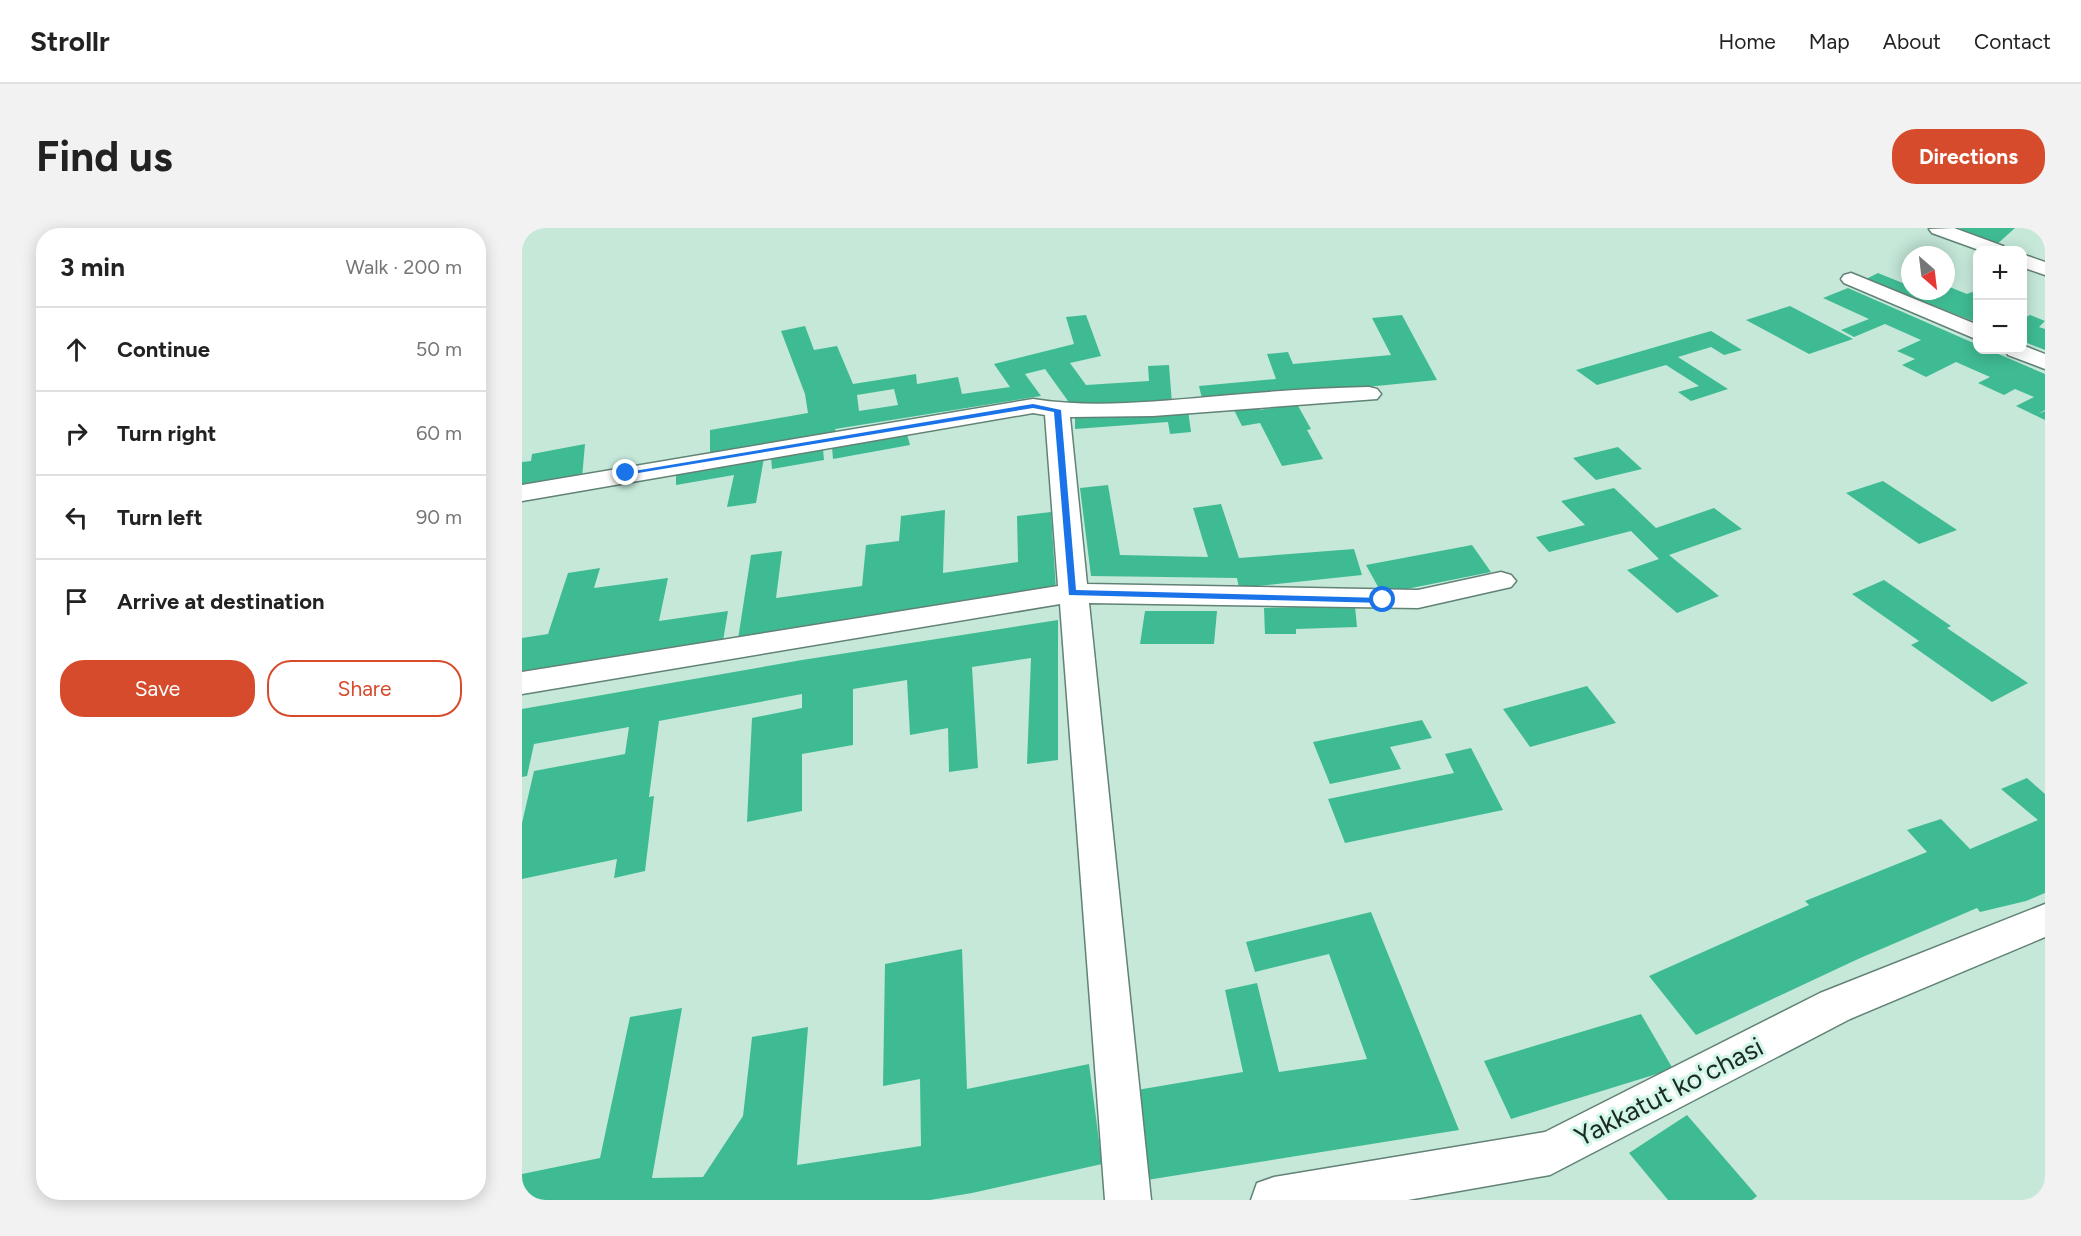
<!DOCTYPE html>
<meta charset="utf-8">
<style>
body{margin:0;font-family:Figtree,sans-serif;background:#f2f2f2;color:#222}
.controls{position:absolute;right:18px;top:18px;display:grid;overflow:hidden;border-radius:12px;box-shadow:0 3px 15px #0003}
.controls button{width:54px;height:54px;display:grid;place-items:center;padding:0;border:0;border-bottom:2px solid #e0e0e0;background:#fff;color:#222;font:30px sans-serif}
.compass{position:absolute;left:1379px;top:18px;width:54px;height:54px;border-radius:50%;background:#fff;box-shadow:0 3px 15px #0003;rotate:152deg}
.stop{position:absolute;width:18px;height:18px;margin:-14px;border:4px solid #1a73e8;border-radius:50%;background:#fff}
.stop.end{background:#1a73e8;border-color:#fff;box-shadow:0 2px 6px #0008}
.list{margin:0;padding:0;list-style:none}
h2{display:flex;justify-content:space-between;align-items:center;height:78px;margin:0;padding:0 24px;font-size:26px}
h2 small{font-size:20px;font-weight:400;color:#767676}
.list li{display:grid;grid-template-columns:39px 1fr auto;gap:18px;align-items:center;box-sizing:border-box;height:84px;padding:0 24px;border-top:2px solid #e0e0e0}
.list b{display:block;font-size:22px;white-space:nowrap}
.list em{font-size:20px;font-style:normal;color:#767676}
.actions{display:flex;gap:12px;padding:18px 24px}
.actions a{flex:1;padding:14px 0;border:2px solid #d64b2c;border-radius:24px;text-align:center;font-size:21px;color:#d64b2c}
.actions .main{background:#d64b2c;color:#fff}
.icon{flex:none;width:33px;height:33px;fill:none;stroke:currentColor;stroke-width:2;stroke-linecap:round;stroke-linejoin:round}
.map{position:relative;flex:none;width:1523px;height:972px;overflow:hidden;border-radius:24px}
header{display:flex;align-items:center;gap:36px;box-sizing:border-box;height:84px;padding:0 30px;background:#fff;border-bottom:2px solid #e0e0e0}
header strong{font-size:28px}
nav{display:flex;gap:33px;margin-inline-start:auto;font-size:21px}
.intro{display:flex;align-items:center;justify-content:space-between;box-sizing:border-box;height:144px;padding:0 36px}
h1{margin:0;font-size:42px}
.button{padding:15px 27px;border-radius:24px;background:#d64b2c;color:#fff;font-size:21px;font-weight:700}
main{display:flex;gap:36px;padding:0 36px}
aside{flex:1;background:#fff;border-radius:24px;box-shadow:0 3px 15px #0003}
.map>svg:first-child{display:block}
.building{fill:#3fbb94;fill-rule:evenodd}
.lines{fill:none;stroke-linecap:round;stroke-linejoin:round}
.minor-casing{stroke:#618275;stroke-width:3}
.minor{fill:#fff;fill-rule:evenodd}
.route{fill:#1a73e8}
.labels{text-anchor:middle;stroke-width:6;stroke-linejoin:round;paint-order:stroke}
.near-street-label{font-size:27px;fill:#1d2b25;stroke:#d2f6e7}
</style>
<header>
<strong>Strollr</strong>
<nav><a>Home</a><a>Map</a><a>About</a><a>Contact</a></nav>
</header>
<div class="intro"><h1>Find us</h1><a class="button">Directions</a></div>
<main>
<aside>
<h2>3 min<small>Walk · 200 m</small></h2>
<ul class="list">
<li><svg class="icon" aria-label="ahead" viewBox="0 0 24 24"><path d="M12 20V5M6 11l6-6 6 6"/></svg><div><b>Continue</b></div><em>50 m</em></li>
<li><svg class="icon" aria-label="right" viewBox="0 0 24 24"><path d="M7 20v-9h11M14 6l5 5-5 5"/></svg><div><b>Turn right</b></div><em>60 m</em></li>
<li><svg class="icon" aria-label="left" viewBox="0 0 24 24"><path d="M17 20v-9H6M10 6l-5 5 5 5"/></svg><div><b>Turn left</b></div><em>90 m</em></li>
<li><svg class="icon" aria-label="arrive" viewBox="0 0 24 24"><path d="M6 21V4h12l-3 4 3 4H6"/></svg><div><b>Arrive at destination</b></div></li>
</ul>
<div class="actions"><a class="main">Save</a><a>Share</a></div>
</aside>
<div class="map">
<svg width="1523" height="972" viewBox="0 0 1523 972">
<rect width="100%" height="100%" fill="#c5e8d9"/>
<g class="building">
<path d="M1439,0h54l-20,18 -39,-14z"/>
<path d="M1356,45l32,13v5l21,3 15,-3 1,-5 20,8 5,-2 6,2v29l-112,-44z"/>
<path d="M1326,60l130,57v5h11l56,24v36l-7,4 7,-3v9l-29,-14 18,-9 -19,-8 -11,6 -26,-12 12,-6 -34,-15 -30,15 -24,-12 13,-6 -18,-8 24,-11 -36,-16 -31,13 -13,-7 28,-11 -46,-21z"/>
<path d="M1268,78l63,33 -44,15 -63,-34z"/>
<path d="M564,87l15,41 -31,7 16,22 63,-4 -1,-15 21,-1 3,39 -99,4 -28,-39 -20,5 16,22 -206,33 1,3 -126,22v-24l98,-17 -3,-19 -24,-63 24,-5 9,24 23,-4 16,38 63,-10 1,10 41,-7 4,17 48,-7 -16,-23 80,-20 -8,-27zM372,161l4,16 -39,6 -2,-16z"/>
<path d="M880,87l35,65 -234,23 -4,-17 77,-7 -9,-25 21,-2 5,12 98,-9 -19,-37z"/>
<path d="M1508,87l15,6 -6,6 6,2v21l-23,-9v-22z"/>
<path d="M1189,103l31,19 -18,5 -13,-8 -33,10 50,32 -37,12 -13,-9 21,-6 -33,-21 -69,20 -21,-15z"/>
<path d="M775,176l14,25 -4,1 16,29 -41,7 -22,-43 -18,3 -8,-16 24,-4 2,4z"/>
<path d="M666,182l3,22 -21,2 -2,-12 -93,7v-11z"/>
<path d="M385,206l3,11 -77,14 -1,-12z"/>
<path d="M63,216l-3,34 -60,11v-27l9,-1 1,-7z"/>
<path d="M1096,219l24,22 -46,11 -23,-22z"/>
<path d="M301,221l1,11 -52,9 -1,-12z"/>
<path d="M242,230l-8,45 -29,4 7,-32 -58,10v-12z"/>
<path d="M1361,253l74,49 -38,14 -73,-51z"/>
<path d="M586,257l12,70 88,2 -15,-49 28,-4 18,54 115,-9 8,26 -123,13 -2,-10 -146,-2 -11,-88z"/>
<path d="M1092,260l42,40 58,-20 28,21 -73,26 50,41 -42,17 -50,-43 32,-11 -28,-28 -82,21 -13,-15 49,-12 -24,-24z"/>
<path d="M423,282l-2,63 75,-11 -1,-46 34,-4 5,78 -318,49 13,-84 31,-4 -6,47 86,-12 4,-41 33,-4 2,-25z"/>
<path d="M950,317l19,27 -109,22 -16,-29z"/>
<path d="M78,340l-6,20 74,-10 -9,43 69,-10 -5,30 -201,30v-33l26,-4 20,-61z"/>
<path d="M1362,352l67,46 -4,2 81,55 -36,19 -81,-57 8,-4 -67,-47z"/>
<path d="M833,378l2,21 -61,2v5h-31l-1,-26z"/>
<path d="M623,383h72l-3,33h-74z"/>
<path d="M536,392v140l-31,4 4,-106 -59,9 6,101 -29,4 -1,-44 -38,7 -3,-55 -54,9v56l-51,9v57l-55,11 5,-104 50,-10v-14l-143,27 -10,76 5,-1 -9,75 -31,7 3,-19 -95,20v-56l12,-52 91,-17 4,-27 -95,17 -7,32 -5,1v-68l280,-49z"/>
<path d="M1065,458l29,37 -86,24 -27,-38z"/>
<path d="M900,492l10,18 -42,9 11,22 -71,15 -17,-42z"/>
<path d="M949,520l32,62 -158,33 -17,-44 126,-26 -9,-19z"/>
<path d="M1505,550l18,16v99l-19,8 -46,11 -3,-4 -119,51 -162,76 -47,-59 160,-71 -4,-4 122,-49 -20,-22 34,-11 29,30 68,-29 -37,-31z"/>
<path d="M849,684l88,218 -312,50 -10,-90 106,-18 -18,-82 32,-7 22,89 88,-13 -38,-105 -74,18 -9,-30z"/>
<path d="M440,721l5,140 122,-25 13,100 -130,29 -42,7h-408v-26l78,-16 30,-141 52,-9 -30,170 51,-1 40,-61 9,-79 56,-10 -11,138 124,-19 -1,-67 -37,7 2,-122z"/>
<path d="M1119,786l32,55 -162,50 -27,-58z"/>
<path d="M1165,887l70,81 -5,4h-84l-39,-47z"/>
</g>
<g class="lines">
<defs>
<g id="minor">
<path d="M1432,0l49,18 3,4h-27l-47,-17 -3,-4z"/>
<path d="M1500,26l23,8v13l-23,-8z"/>
<path d="M1329,45l127,52v15l-134,-57 -3,-4 3,-4z"/>
<path d="M1500,117l23,9v15l-37,-14 -3,-5h17z"/>
<path d="M847,159l8,2 4,5 -4,5 -224,17 -83,1 17,167 331,6 83,-18 10,3 5,6 -5,6 -93,21 -329,-5 62,597h-46l-45,-596 -538,90v-22l536,-86 -13,-171 -12,-2 -511,88v-16l511,-86c57,9 118,3 175,-2 54,-5 107,-9 161,-10z"/>
<path d="M1523,676v33l-195,82 -300,156 -142,25h-157l6,-17 17,-6 271,-45 275,-139z"/>
</g>
</defs>
<use href="#minor" class="minor-casing"/>
<use href="#minor" class="minor"/>
</g>
<path class="route" d="M511,176l28,6 15,180 307,8 5,2 -5,3 -314,-8 -15,-183 -21,-4 -407,67 -4,-2z"/>
<g class="labels">
<g class="near-street-label">
<text transform="translate(1147 864) rotate(-27)" y="9">Yakkatut koʻchasi</text>
</g>
</g>
</svg>
<div class="controls">
<button>+</button>
<button>−</button>
</div>
<svg class="compass" viewBox="-18 -18 36 36"><path d="M0-13l5 13h-10z" fill="#e53935"/><path d="M0 13l5-13h-10z" fill="#767676"/></svg>
<div class="stop" style="left:861px;top:372px"></div>
<div class="stop end" style="left:104px;top:245px"></div>
</div>
</main>
